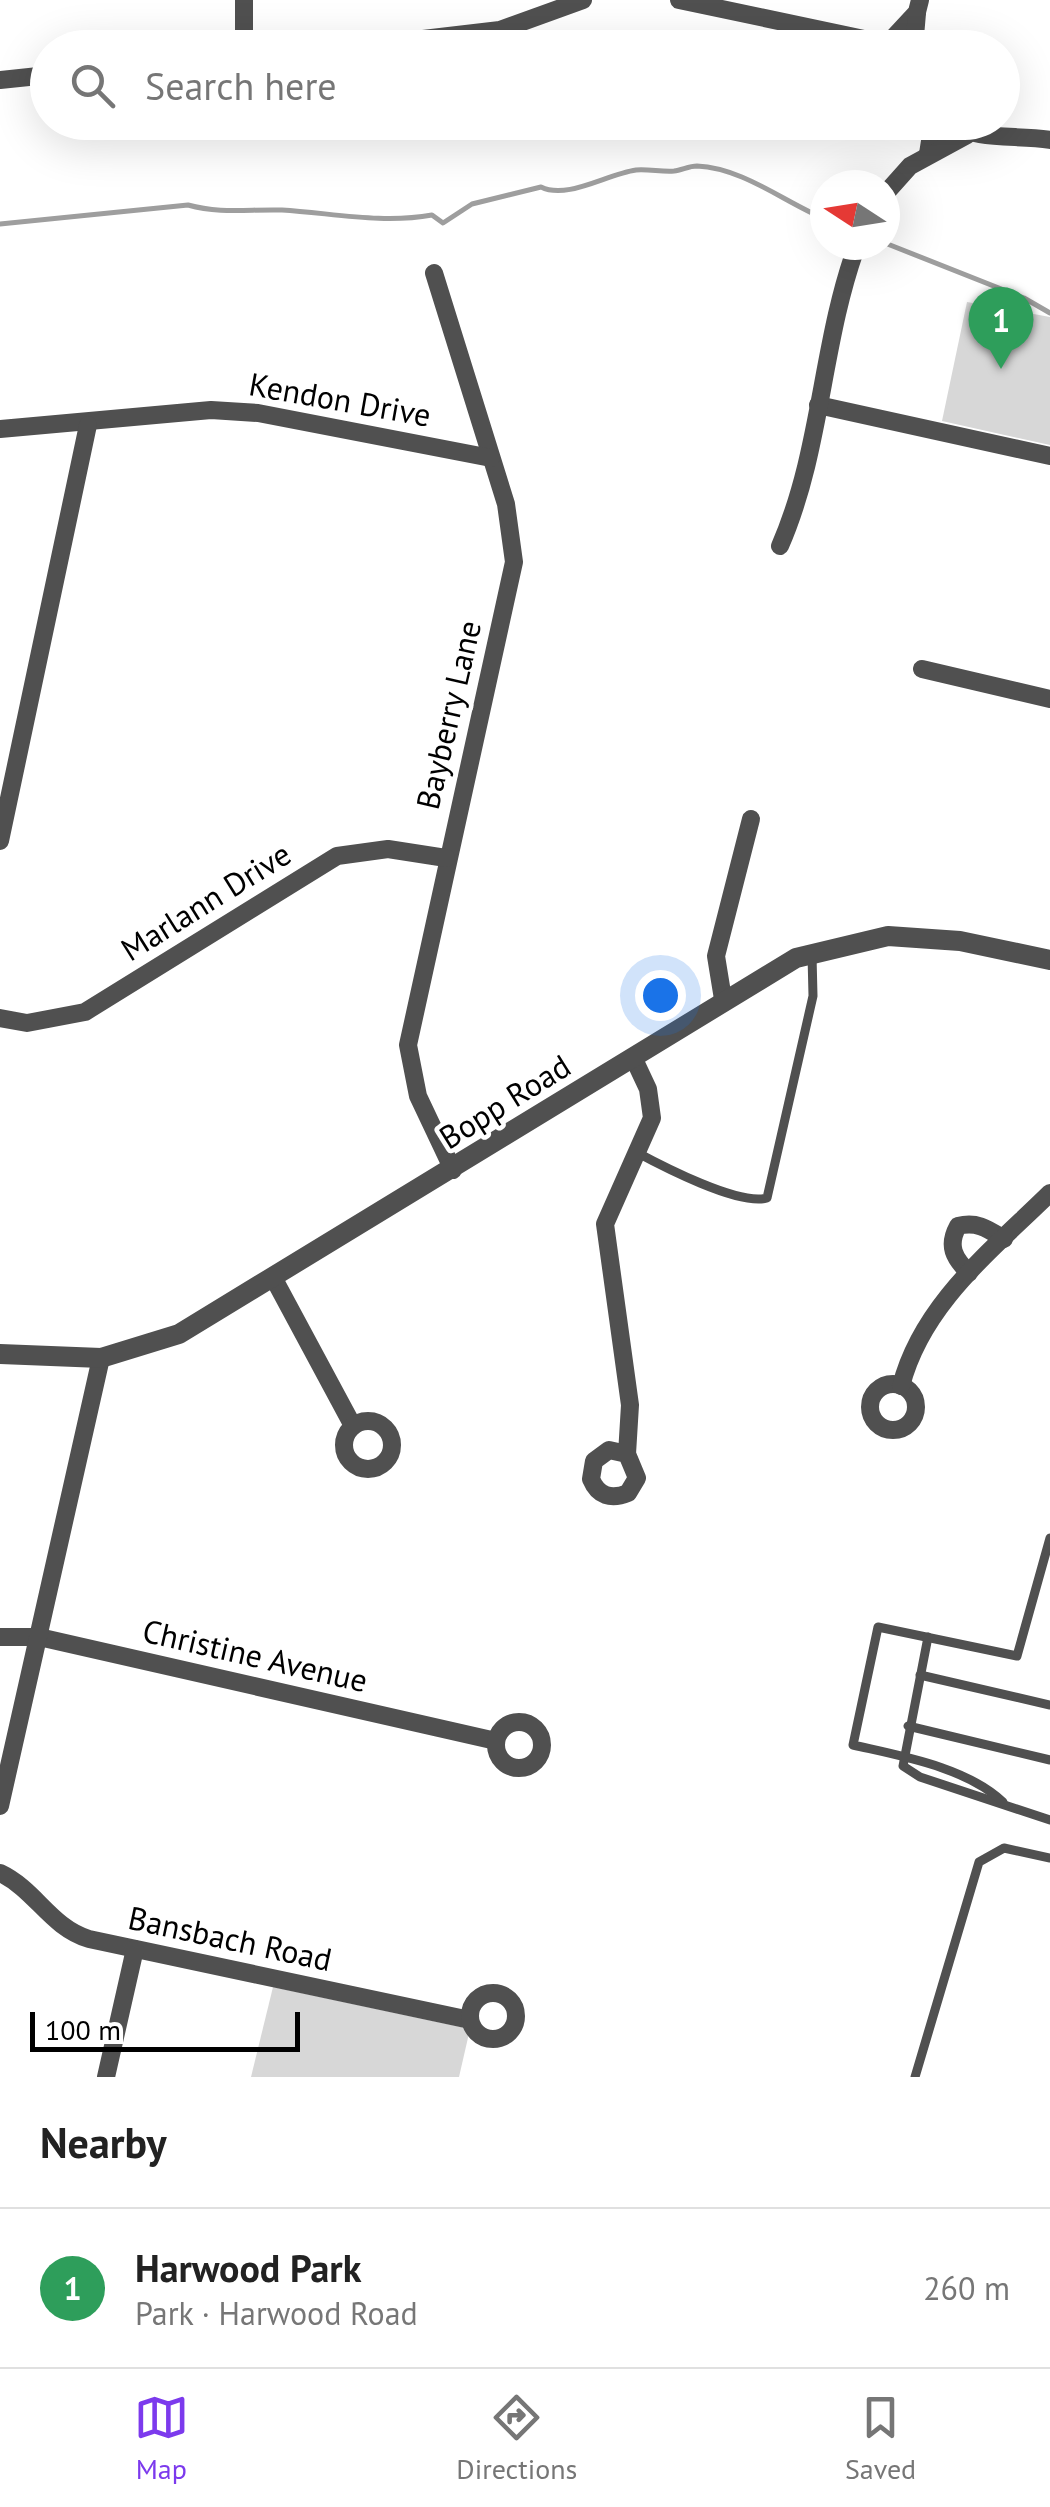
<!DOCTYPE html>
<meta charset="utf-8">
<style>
body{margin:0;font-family:"PT Sans",sans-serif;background:#f6f6f6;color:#222}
.compass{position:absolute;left:810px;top:170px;width:90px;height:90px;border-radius:50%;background:#fff;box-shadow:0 10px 40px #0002;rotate:282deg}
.scale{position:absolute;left:30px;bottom:25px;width:270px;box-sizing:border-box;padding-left:10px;border:5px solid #000;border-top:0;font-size:28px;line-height:35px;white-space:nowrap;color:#000;-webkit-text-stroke:8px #fff;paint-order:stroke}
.you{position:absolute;left:660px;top:995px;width:35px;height:35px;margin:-25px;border:8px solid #fff;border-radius:50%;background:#1a73e8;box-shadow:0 0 0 15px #1a73e833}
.badge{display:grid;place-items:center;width:65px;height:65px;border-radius:50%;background:#7c3aed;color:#fff;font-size:32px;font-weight:700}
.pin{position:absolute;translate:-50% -82px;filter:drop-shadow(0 2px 5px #0008)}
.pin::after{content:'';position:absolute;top:52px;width:35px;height:30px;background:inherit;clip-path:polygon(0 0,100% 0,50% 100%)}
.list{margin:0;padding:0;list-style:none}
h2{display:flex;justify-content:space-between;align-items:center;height:130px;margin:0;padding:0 40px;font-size:42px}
h2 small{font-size:32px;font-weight:400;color:#767676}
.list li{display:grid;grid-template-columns:65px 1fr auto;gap:30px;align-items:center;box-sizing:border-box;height:160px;padding:0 40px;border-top:2px solid #e0e0e0}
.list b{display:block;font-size:38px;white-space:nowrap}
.list p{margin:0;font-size:32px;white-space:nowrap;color:#767676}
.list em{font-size:32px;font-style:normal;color:#767676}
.icon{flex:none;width:55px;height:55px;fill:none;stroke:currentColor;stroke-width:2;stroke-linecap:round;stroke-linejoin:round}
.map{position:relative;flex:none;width:1050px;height:2077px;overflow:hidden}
.search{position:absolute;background:#fff;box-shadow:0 10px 40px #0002;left:30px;right:30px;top:30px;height:110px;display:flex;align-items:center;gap:25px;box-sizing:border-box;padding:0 35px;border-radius:55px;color:#767676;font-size:38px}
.sheet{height:290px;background:#fff}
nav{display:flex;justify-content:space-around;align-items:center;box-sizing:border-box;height:140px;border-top:2px solid #e0e0e0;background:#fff;font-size:28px;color:#767676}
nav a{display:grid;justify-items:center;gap:5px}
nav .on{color:#7c3aed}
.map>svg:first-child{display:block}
.green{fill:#d7d7d7}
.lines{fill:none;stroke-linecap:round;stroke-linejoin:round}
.stream{stroke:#9e9e9e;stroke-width:5}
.service{stroke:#505050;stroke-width:9}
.minor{stroke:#505050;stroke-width:18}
.tertiary{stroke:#505050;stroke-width:20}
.labels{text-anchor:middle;stroke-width:9;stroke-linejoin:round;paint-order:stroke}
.street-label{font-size:32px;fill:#000;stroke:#fff}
</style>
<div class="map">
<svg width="1050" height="2077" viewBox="0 0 1050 2077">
<rect width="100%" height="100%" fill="#fff"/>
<g class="green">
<path d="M967,302l83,15v128l-108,-24z"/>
<path d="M273,1987l197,42 -11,48h-208z"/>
</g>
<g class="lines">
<g class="stream">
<path d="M0,224l188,-19c32,9 61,4 94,5 50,3 100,14 150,5l11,8 29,-19 69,-17c26,13 66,-13 95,-17 13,-1 26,2 38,1 8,-1 15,-5 23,-5 46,2 87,36 128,53"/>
<path d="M885,243l139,55 26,15"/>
</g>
<g class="service">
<path d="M636,1152c26,14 103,54 131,46l46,-202 -1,-41"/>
<path d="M928,1637l-25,129 17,11 130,43"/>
<path d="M920,1675l130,30"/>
<path d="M908,1726l142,34"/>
<path d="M1003,1802c-37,-35 -102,-46 -150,-57l25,-118 139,29 33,-118"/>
<path d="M915,2077l64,-215 25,-14 46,10"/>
</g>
<g class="minor">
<path d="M679,0l204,43 8,-3 5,8"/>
<path d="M891,40l26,-28 3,-12"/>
<path d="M244,48v-48"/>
<path d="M346,48l154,-18 83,-30"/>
<path d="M914,48l3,-35"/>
<path d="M0,80l48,-5"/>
<path d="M949,122c28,20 67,12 101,18"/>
<path d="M928,154l5,-32"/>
<path d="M885,194l25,-28 57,-31"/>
<path d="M434,273l72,231 8,58 -106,483 10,51 35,74"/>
<path d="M818,405l232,51"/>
<path d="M0,429l211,-19 47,3 233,45"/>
<path d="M780,546c42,-96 41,-203 77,-301"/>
<path d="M922,669l128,30"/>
<path d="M0,841l88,-416"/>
<path d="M723,999l-7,-43 35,-137"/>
<path d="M0,1018l27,5 58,-11 252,-156 51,-7 58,9"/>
<path d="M969,1273c-15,-15 -22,-27 -11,-47 19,-5 30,3 46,13"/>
<path d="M274,1279l79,147"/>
<circle cx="893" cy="1407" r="23"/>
<path d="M901,1386c21,-82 91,-136 149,-193"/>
<circle cx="368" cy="1445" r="24"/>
<path d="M627,1454l-18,-4 -15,11 -3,18c7,17 20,21 37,14l9,-15 -10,-24 3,-49 -25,-181 47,-106 -4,-29 -15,-32"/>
<path d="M0,1637h39l457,104"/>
<circle cx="519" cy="1745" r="23"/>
<path d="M0,1806l101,-448"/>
<path d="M0,1873c36,17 50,54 89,66l381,81"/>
<circle cx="493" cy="2016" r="23"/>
<path d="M106,2077l29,-128"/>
</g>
<path class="tertiary" d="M0,1354l101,4 78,-24 617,-376 92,-22 72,5 90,19"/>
</g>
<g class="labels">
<g class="street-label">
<text transform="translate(340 400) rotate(10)" y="11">Kendon Drive</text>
<text transform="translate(449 715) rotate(-77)" y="11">Bayberry Lane</text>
<text transform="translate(206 902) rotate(-32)" y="11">Marlann Drive</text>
<text transform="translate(505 1102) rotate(-32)" y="11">Bopp Road</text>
<text transform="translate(255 1656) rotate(13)" y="11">Christine Avenue</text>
<text transform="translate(230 1939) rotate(12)" y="11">Bansbach Road</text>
</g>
</g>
</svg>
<svg class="compass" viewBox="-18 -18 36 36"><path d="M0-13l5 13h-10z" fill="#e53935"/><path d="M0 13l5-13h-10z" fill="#767676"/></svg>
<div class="scale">100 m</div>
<div class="you"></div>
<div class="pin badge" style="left:1001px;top:369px;background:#2e9e5b">1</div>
<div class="search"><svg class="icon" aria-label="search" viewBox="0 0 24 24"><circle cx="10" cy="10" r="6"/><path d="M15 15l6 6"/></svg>Search here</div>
</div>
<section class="sheet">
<h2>Nearby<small></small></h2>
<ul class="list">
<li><span class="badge" style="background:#2e9e5b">1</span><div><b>Harwood Park</b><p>Park · Harwood Road</p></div><em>260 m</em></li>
</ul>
</section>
<nav>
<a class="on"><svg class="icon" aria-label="map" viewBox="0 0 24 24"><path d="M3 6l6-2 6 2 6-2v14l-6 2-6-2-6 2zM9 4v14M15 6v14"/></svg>Map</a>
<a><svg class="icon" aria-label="directions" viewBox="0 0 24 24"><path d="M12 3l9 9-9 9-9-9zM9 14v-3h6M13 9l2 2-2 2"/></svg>Directions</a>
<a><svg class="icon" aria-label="saved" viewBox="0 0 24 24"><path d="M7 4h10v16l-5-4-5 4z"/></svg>Saved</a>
</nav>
